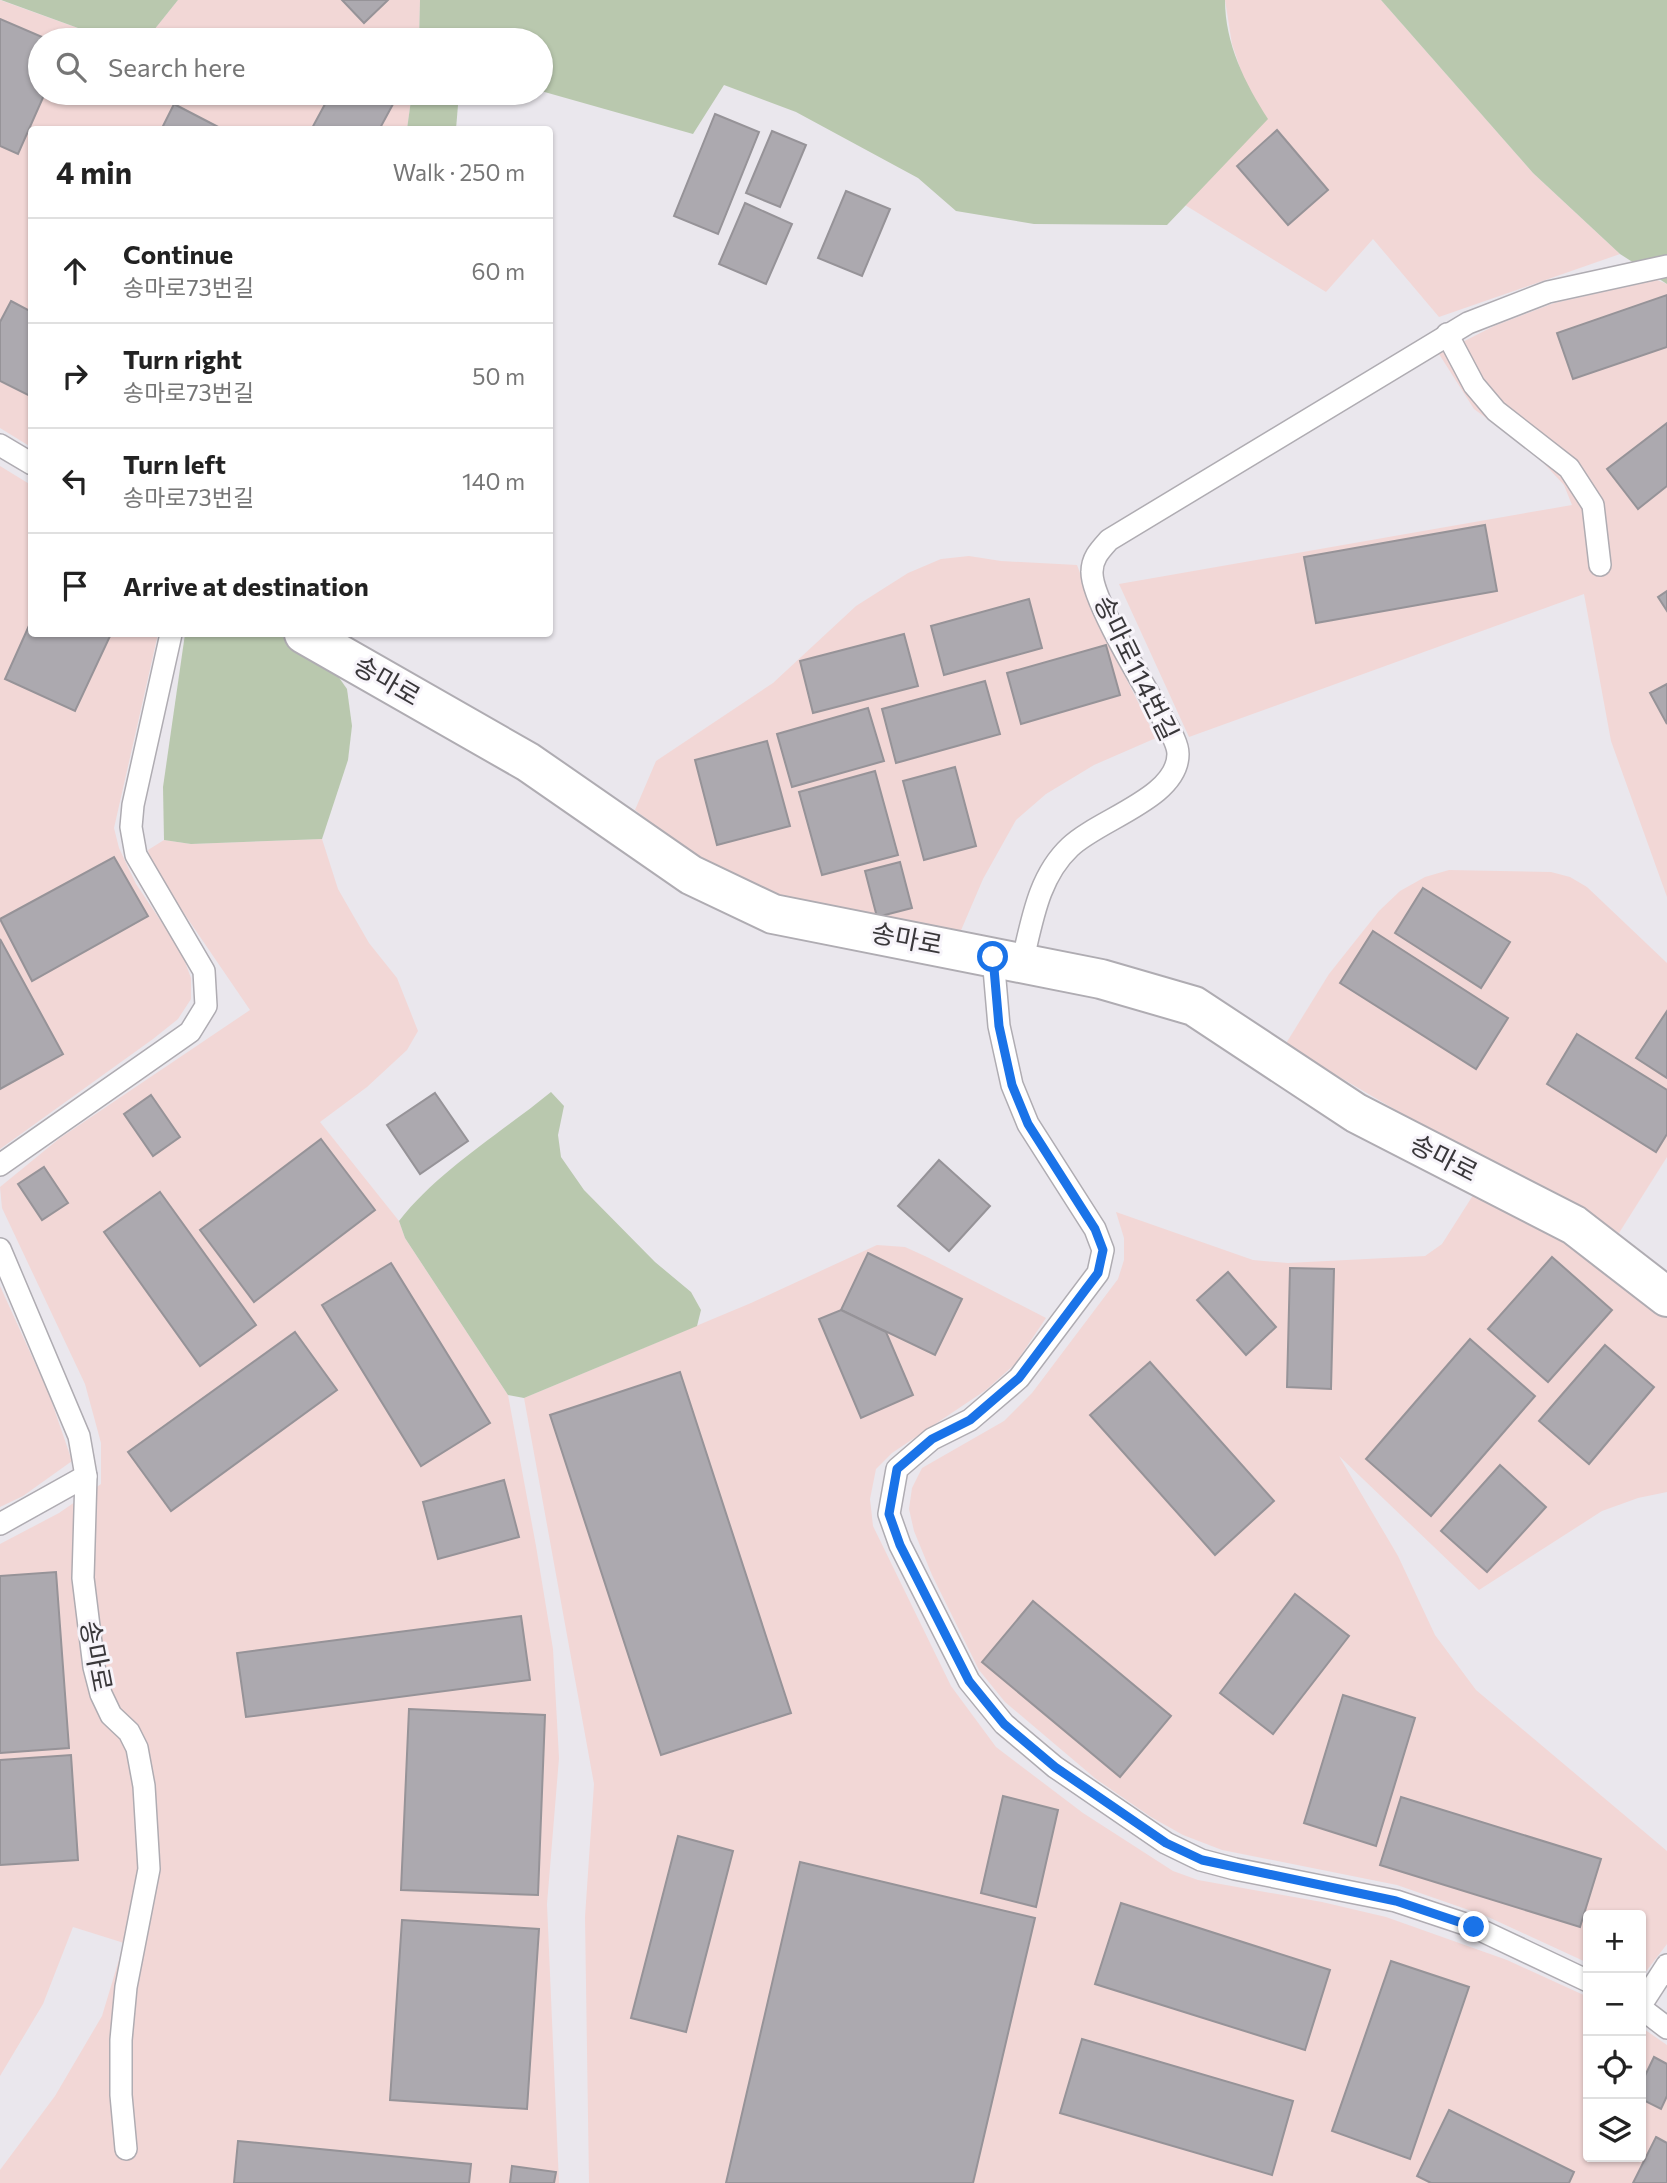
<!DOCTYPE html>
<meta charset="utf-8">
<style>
body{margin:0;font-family:Commissioner,"Noto Sans KR",sans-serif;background:#f2f2f2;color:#222}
.controls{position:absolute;right:21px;bottom:21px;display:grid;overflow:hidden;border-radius:7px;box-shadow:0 2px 5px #0004}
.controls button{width:63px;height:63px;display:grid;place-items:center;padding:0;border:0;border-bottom:2px solid #e0e0e0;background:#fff;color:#222;font:35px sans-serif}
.stop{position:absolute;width:21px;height:21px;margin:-16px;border:5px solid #1a73e8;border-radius:50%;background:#fff}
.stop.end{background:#1a73e8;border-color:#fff;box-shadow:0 2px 7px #0008}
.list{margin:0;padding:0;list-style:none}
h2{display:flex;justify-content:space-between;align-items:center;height:91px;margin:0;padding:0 28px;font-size:30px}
h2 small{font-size:23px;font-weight:400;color:#767676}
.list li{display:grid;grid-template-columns:46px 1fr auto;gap:21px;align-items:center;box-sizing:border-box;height:105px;padding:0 28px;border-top:2px solid #e0e0e0}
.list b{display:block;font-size:26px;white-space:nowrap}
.list p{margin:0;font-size:23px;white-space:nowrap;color:#767676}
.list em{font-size:23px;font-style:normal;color:#767676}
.icon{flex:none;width:38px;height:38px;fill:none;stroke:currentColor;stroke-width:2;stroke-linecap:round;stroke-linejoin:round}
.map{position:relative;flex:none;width:1667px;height:2183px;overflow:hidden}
.search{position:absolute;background:#fff;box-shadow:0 2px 5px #0004;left:28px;top:28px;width:525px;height:77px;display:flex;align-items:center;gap:18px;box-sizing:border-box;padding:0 24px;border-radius:38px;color:#767676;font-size:26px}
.panel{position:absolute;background:#fff;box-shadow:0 2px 5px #0004;left:28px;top:126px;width:525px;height:511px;border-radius:7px}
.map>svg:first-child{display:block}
.industrial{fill:#f2d7d6}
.green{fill:#b9c8ae}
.building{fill:#aca9af;stroke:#969398;stroke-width:2}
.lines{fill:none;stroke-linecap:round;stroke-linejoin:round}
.service-casing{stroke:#afacb2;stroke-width:24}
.minor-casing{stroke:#afacb2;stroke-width:42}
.service{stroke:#fff;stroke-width:21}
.minor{stroke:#fff;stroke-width:38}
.route{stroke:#1a73e8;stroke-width:9}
.labels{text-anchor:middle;stroke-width:6;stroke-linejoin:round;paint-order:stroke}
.street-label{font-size:26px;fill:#39373a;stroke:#f7f4fa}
</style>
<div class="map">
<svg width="1667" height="2183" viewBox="0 0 1667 2183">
<rect width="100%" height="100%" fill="#eae7ed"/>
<g class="industrial">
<path d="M0,0l111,40h-71v53h372l-5,36 -375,1 -1,317 -31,-19z"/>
<path d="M178,0h242l-1,40h-273z"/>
<path d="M1225,0h156l152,173 87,81 -181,63 -66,-78 -47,53 -141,-87 82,-86 -23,-39 -12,-36z"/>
<path d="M1657,280l10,4v613l-56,-156 -27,-147 -395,143 -70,-153 453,-79 -8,-20 -26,-28 -64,-48 -35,-55 55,-28 60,-23z"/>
<path d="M0,466l31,19 1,149h126l-44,194 5,20 17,36 45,67 10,27v21l-13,20 -25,20 -153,110z"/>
<path d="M969,556l32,5 76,4 23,61 56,112 -62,27 -48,29 -30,26 -33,59 -24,56 -174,-33 -50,-23 -60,-38 -40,-31 21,-49 117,-78 83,-77 52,-33 33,-14z"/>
<path d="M322,839l16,50 31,54 28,35 21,53 -11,19 -40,37 -47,35 79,99 6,17 103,157 28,151 17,103 6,109 -12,146 12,279h-559v-13l55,-74 47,-80 22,-73 -51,-16 -30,77 -43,72v-532l59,-31 42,-29v-41l-16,-59 -83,-176 -2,-21 60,-49 190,-128 -97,-142 -5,-18 16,-10 27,4z"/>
<path d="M1449,870l102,2 19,5 17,10 80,76v194l-48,76 -196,-107 -138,-81 44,-71 50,-63 21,-20 25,-14z"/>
<path d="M1477,1189l92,49 98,75v179l-29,6 -36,13 -123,79 -140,-134 59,100 37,79 41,55 191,161v93l-26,34v-63h-53v48l-102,-47 -89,-31 -175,-35 -39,-15 -32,-18 -55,-38 -91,-77 -26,-32 -47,-95 -18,-44 -5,-22 3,-21 10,-20 82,-47 28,-28 86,-114 6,-19v-22l-8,-26 137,48 35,3 137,-7 17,-12z"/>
<path d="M877,1245l28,2 22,10 119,61 -31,46 -29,26 -94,63 -16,16 -6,30 3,27 78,160 45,61 87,66 90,58 25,9 124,22 64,15 121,43 81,37v160h53v-130l26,18v138h-1078l-4,-266 9,-133 -70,-386 227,-95z"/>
<path d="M0,1286l49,108 23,67 -49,35 -23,11z"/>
</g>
<g class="green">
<path d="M1,0h177l-32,40h-35z"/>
<path d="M420,0h805c0,44 20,83 43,119l-101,106 -133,-1 -78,-13 -38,-33 -122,-66 -72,-27 -31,49 -152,-43v-51h-122z"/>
<path d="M1381,0h286v284l-47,-30 -87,-81z"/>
<path d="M412,93h47l-3,36h-49z"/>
<path d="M185,634h93l55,35 14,20 5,37 -4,34 -26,79 -131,5 -27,-4 -1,-53z"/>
<path d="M551,1092l13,14 -6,29 3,22 23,33 71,72 36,30 10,18 -4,16 -173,72 -16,-3 -103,-157 -6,-17c40,-51 102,-88 152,-129z"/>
</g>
<g class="building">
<path d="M342,0h46l-24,23z"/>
<path d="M0,19l49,21h-9v53h5l-27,61 -18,-8z"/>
<path d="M331,93h68l-20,37h-68z"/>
<path d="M174,104l50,26h-63z"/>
<path d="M715,114l44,18 -41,102 -44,-18z"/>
<path d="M1277,130l51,60 -40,35 -51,-59z"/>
<path d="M772,131l34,14 -26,62 -34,-14z"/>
<path d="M846,191l44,18 -28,67 -44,-18z"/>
<path d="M745,203l47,21 -26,60 -47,-20z"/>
<path d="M1667,295v52l-94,32 -16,-46z"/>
<path d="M11,301l21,11v85l-32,-16v-59z"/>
<path d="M1667,423v63l-29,23 -31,-40z"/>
<path d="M1485,525l12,66 -181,32 -12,-66z"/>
<path d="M1667,591v20l-9,-14z"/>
<path d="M1029,599l13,49 -98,27 -13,-49z"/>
<path d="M32,619v15h79l-36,77 -70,-32z"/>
<path d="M904,634l14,52 -105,27 -13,-52z"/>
<path d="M1106,645l14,50 -99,29 -14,-51z"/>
<path d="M985,681l15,53 -104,29 -14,-54z"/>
<path d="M1667,684v40l-17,-31z"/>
<path d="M868,708l16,53 -92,26 -15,-53z"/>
<path d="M767,741l23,85 -73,19 -22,-85z"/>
<path d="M955,767l21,79 -52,14 -21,-79z"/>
<path d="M875,771l23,84 -76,20 -23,-83z"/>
<path d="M114,857l34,59 -116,65 -32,-62z"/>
<path d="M900,862l12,46 -35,9 -12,-46z"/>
<path d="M1423,888l87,54 -29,46 -86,-55z"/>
<path d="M1373,931l135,87 -32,51 -136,-86z"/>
<path d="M0,939l63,115 -63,35z"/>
<path d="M1667,1011v67l-31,-20z"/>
<path d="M1577,1034l90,56v44l-11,18 -109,-68z"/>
<path d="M435,1093l33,48 -48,33 -33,-49z"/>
<path d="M151,1095l29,42 -27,19 -29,-42z"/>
<path d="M321,1139l54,71 -121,92 -54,-72z"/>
<path d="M939,1160l51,46 -41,45 -51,-45z"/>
<path d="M44,1167l24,36 -26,17 -24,-36z"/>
<path d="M160,1192l96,133 -56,41 -96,-134z"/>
<path d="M868,1253l94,46 -27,56 -94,-45z"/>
<path d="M1552,1257l60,53 -64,72 -60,-53z"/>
<path d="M391,1263l99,160 -69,43 -99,-161z"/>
<path d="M1290,1268l44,1 -3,120 -44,-2z"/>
<path d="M1228,1272l48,55 -30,28 -49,-55z"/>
<path d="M841,1310l45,22 27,63 -52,23 -42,-99z"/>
<path d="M295,1332l42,58 -166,121 -43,-59z"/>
<path d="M1470,1339l65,57 -104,120 -65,-57z"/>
<path d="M1605,1345l49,42 -65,77 -50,-43z"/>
<path d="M1150,1362l124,139 -59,54 -125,-140z"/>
<path d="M680,1372l111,341 -130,42 -111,-340z"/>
<path d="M1500,1465l46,42 -59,65 -46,-41z"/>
<path d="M504,1480l15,57 -81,22 -15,-57z"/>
<path d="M56,1572l13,176 -69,5v-177z"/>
<path d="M1295,1594l54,42 -76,98 -53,-41z"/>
<path d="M1033,1601l138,115 -51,61 -138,-115z"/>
<path d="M521,1616l9,64 -284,37 -9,-64z"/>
<path d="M1343,1695l72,23 -39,128 -72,-23z"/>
<path d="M409,1709l136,6 -7,180 -137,-5z"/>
<path d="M71,1755l7,105 -78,5v-105z"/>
<path d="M1003,1796l55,14 -22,97 -55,-14z"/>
<path d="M1401,1797l200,62 -21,68 -200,-62z"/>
<path d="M678,1836l55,15 -47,181 -55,-14z"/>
<path d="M800,1862l235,56 -62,265h-247z"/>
<path d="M1121,1903l209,67 -25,80 -210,-66z"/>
<path d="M402,1920l137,9 -12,180 -137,-9z"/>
<path d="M1391,1961l78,26 -59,172 -78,-28z"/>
<path d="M1082,2039l211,62 -21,74 -212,-62z"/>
<path d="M1654,2057l13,7v32l-6,13 -20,-10v-15z"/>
<path d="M1449,2110l125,62 -5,11h-138l-14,-7z"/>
<path d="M1656,2137l11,6v40h-34z"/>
<path d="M238,2141l233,23 -2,19h-235z"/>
<path d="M512,2166l44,6 -2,11h-44z"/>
</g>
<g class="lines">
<defs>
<g id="service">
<path d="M1447,334l27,51 22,26 73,57 24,37 7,60"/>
<path d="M0,445l32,19"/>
<path d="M993,957l6,69 13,59 16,39 67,105 8,21 -5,23 -79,105 -49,42 -38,19 -35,30 -8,45 11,31 69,136 35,43 51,43 111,76 35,17 34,9 161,32 78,26 114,54"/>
<path d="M1022,963c10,-41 16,-86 48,-116 29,-28 108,-49 108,-93 0,-12 -11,-28 -17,-39 -15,-27 -70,-116 -69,-143 0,-14 8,-22 17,-32l359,-217 80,-31 119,-26"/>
<path d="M0,1165l190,-133 16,-26 -2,-35 -68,-116 -5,-28 2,-22 38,-171"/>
<path d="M0,1249l79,187 7,40 -3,102 11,89 7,27 10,21 18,17 8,16 7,38 5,83 -23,118 -5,53v55l5,54"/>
<path d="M0,1524l86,-48"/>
<path d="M1641,2005l26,-40"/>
<path d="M1641,2008l26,20"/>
</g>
<path id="minor" d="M304,634l224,128 163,113 82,39 328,65 93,27 162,107 218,112 93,72"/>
</defs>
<use href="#service" class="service-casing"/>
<use href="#minor" class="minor-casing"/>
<use href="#service" class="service"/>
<use href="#minor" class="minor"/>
</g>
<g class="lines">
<path class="route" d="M993,957l6,69 13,59 16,39 67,105 8,21 -5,23 -79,105 -49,42 -38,19 -35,30 -8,45 11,31 69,136 35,43 51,43 111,76 36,17 194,41 78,26"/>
</g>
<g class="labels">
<g class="street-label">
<text transform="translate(1136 668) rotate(64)" y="9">송마로114번길</text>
<text transform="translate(387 681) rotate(30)" y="9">송마로</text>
<text transform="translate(907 939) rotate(11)" y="9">송마로</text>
<text transform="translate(1444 1158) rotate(27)" y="9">송마로</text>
<text transform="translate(96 1656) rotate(79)" y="9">송마로</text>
</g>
</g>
</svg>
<div class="controls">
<button>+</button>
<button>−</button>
<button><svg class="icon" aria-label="locate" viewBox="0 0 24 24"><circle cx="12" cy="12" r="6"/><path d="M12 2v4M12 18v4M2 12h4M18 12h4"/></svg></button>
<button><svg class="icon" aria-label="layers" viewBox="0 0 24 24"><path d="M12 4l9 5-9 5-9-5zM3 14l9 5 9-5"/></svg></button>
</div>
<div class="stop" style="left:993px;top:957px"></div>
<div class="stop end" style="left:1474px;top:1927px"></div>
<div class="search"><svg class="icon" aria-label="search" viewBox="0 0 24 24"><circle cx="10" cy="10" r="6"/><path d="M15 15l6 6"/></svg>Search here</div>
<section class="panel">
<h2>4 min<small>Walk · 250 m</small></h2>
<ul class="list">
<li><svg class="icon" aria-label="ahead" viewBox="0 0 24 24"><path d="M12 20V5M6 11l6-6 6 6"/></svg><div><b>Continue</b><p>송마로73번길</p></div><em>60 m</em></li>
<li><svg class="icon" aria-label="right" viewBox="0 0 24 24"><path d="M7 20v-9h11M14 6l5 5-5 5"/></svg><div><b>Turn right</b><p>송마로73번길</p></div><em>50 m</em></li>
<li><svg class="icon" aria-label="left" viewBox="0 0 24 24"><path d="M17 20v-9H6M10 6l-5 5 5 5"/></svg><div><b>Turn left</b><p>송마로73번길</p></div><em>140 m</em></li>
<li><svg class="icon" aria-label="arrive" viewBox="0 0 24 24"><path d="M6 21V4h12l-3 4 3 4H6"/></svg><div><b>Arrive at destination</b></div></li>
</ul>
</section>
</div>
